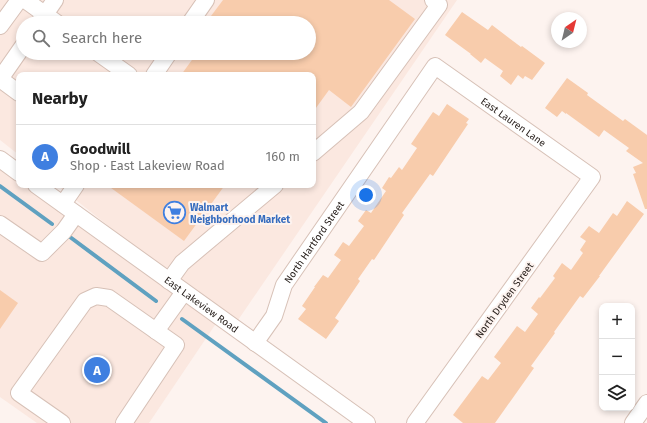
<!DOCTYPE html>
<meta charset="utf-8">
<style>
body{margin:0;font-family:"Fira Sans",sans-serif;background:#f2f2f2;color:#222}
.controls{position:absolute;right:12px;bottom:12px;display:grid;overflow:hidden;border-radius:8px;box-shadow:0 2px 6px #0003}
.controls button{width:36px;height:36px;display:grid;place-items:center;padding:0;border:0;border-bottom:1px solid #e0e0e0;background:#fff;color:#222;font:20px sans-serif}
.compass{position:absolute;left:551px;top:12px;width:36px;height:36px;border-radius:50%;background:#fff;box-shadow:0 2px 6px #0003;rotate:35deg}
.you{position:absolute;left:366px;top:195px;width:14px;height:14px;margin:-10px;border:3px solid #fff;border-radius:50%;background:#1a73e8;box-shadow:0 0 0 6px #1a73e833}
.badge{display:grid;place-items:center;width:26px;height:26px;border-radius:50%;background:#2d6d5b;color:#fff;font-size:13px;font-weight:700}
.pin{position:absolute;translate:-50% -50%;border:2px solid #fff;box-shadow:0 1px 4px #0006}
.list{margin:0;padding:0;list-style:none}
h2{display:flex;justify-content:space-between;align-items:center;height:52px;margin:0;padding:0 16px;font-size:17px}
h2 small{font-size:13px;font-weight:400;color:#767676}
.list li{display:grid;grid-template-columns:26px 1fr auto;gap:12px;align-items:center;box-sizing:border-box;height:64px;padding:0 16px;border-top:1px solid #e0e0e0}
.list b{display:block;font-size:15px;white-space:nowrap}
.list p{margin:0;font-size:13px;white-space:nowrap;color:#767676}
.list em{font-size:13px;font-style:normal;color:#767676}
.icon{flex:none;width:22px;height:22px;fill:none;stroke:currentColor;stroke-width:2;stroke-linecap:round;stroke-linejoin:round}
.map{position:relative;flex:none;width:647px;height:423px;overflow:hidden}
.search{position:absolute;background:#fff;box-shadow:0 2px 6px #0003;left:16px;top:16px;width:300px;height:44px;display:flex;align-items:center;gap:10px;box-sizing:border-box;padding:0 14px;border-radius:22px;color:#767676;font-size:15px}
.panel{position:absolute;background:#fff;box-shadow:0 2px 6px #0003;left:16px;top:72px;width:300px;height:116px;border-radius:8px}
.map>svg:first-child{display:block}
.built{fill:#fbe8e0;fill-rule:evenodd}
.lines{fill:none;stroke-linecap:round;stroke-linejoin:round}
.stream{stroke:#5fa1c0;stroke-width:4}
.building{fill:#f8ccac}
.minor-casing{stroke:#d7c1b7;stroke-width:18}
.minor{stroke:#fff;stroke-width:16}
.labels{text-anchor:middle;stroke-width:4;stroke-linejoin:round;paint-order:stroke}
.street-label{font-size:10px;fill:#241c18;stroke:#fdf3ef}
.shop-label{font-size:10px;font-weight:bold;fill:#366cbe;stroke:#fdf3ef;text-anchor:start}
</style>
<div class="map">
<svg width="647" height="423" viewBox="0 0 647 423">
<rect width="100%" height="100%" fill="#fdf3ef"/>
<g class="built">
<path d="M0,0h457l-223,326 -177,-141h256v-110h-294v80l-19,-15zM23,23h286v30h-286z"/>
<path d="M0,164l19,14v7h10l190,134 -70,104h-112l-37,-26z"/>
</g>
<g class="lines">
<g class="stream">
<path d="M0,186l52,38"/>
<path d="M70,237l86,64"/>
<path d="M182,319l144,104"/>
</g>
</g>
<g class="building">
<path d="M223,0h166l26,19 -64,88 -22,-17 -16,22v-37h-132l16,-22h112v-30h-99l4,-5 -3,-2z"/>
<path d="M462,12l26,18 4,-5 29,22 1,-1 23,17 -13,17 -7,-4 -2,3 -5,-4 -7,10 -11,-9 3,-5 -18,-13 -4,5 -11,-9h1l-26,-19z"/>
<path d="M567,78l21,15 -1,2 36,26 2,-2 22,16v74h-2l-12,-35 3,-1 -3,-6 10,-4 -17,-12 3,-3 -25,-18 -5,7 -33,-24v1l-4,-3 -5,6 -12,-9z"/>
<path d="M447,104l22,15 -3,4 2,1 -35,52 -3,-2 -28,39 2,2 -30,45 -2,-1 -14,20 2,2 -25,37 4,3 -13,18 -28,-20 8,-10 -4,-3 13,-19h-1l9,-12 5,3 13,-18 -7,-5 9,-13 6,4 15,-20 -6,-5 8,-11 5,3 15,-22 -4,-3 7,-11 2,1 8,-11 3,3 15,-22 -6,-4 22,-32 6,4z"/>
<path d="M107,185h118l-41,56z"/>
<path d="M627,201l17,13 -45,62h1l-17,22 -3,-2 -26,36 1,1 -24,33 3,2 -39,55h-32l-10,-8 29,-39 6,4 13,-17 -7,-6 23,-31 8,6 13,-18 -7,-6 8,-11 1,1 15,-20 -2,-2 9,-13 9,7 12,-17 -3,-3 6,-9 -6,-4 9,-11 10,7 14,-20 4,3z"/>
<path d="M0,290l18,13 -18,26z"/>
</g>
<g class="lines">
<defs>
<g id="minor">
<path d="M25,0l32,23"/>
<path d="M39,23l16,-23"/>
<path d="M190,23l16,-23"/>
<path d="M0,26l19,-26"/>
<path d="M98,53l31,22"/>
<path d="M154,75l15,-22"/>
<path d="M19,93l-19,-14 23,-33"/>
<path d="M313,153l48,-41 78,-107 -6,-5"/>
<path d="M0,159l19,14"/>
<path id="s1" d="M36,185l331,238"/>
<path d="M63,204l13,-19"/>
<path d="M0,224l42,29 22,-22 12,-17"/>
<path d="M169,281l13,-18 93,-78"/>
<path d="M156,331l28,-39"/>
<path id="s2" d="M255,343l19,-27 10,-31 151,-219 157,111 -177,246"/>
<path d="M62,423l-43,-30 66,-92 11,-5 13,2 67,47 -52,78"/>
<path d="M633,423l14,-20"/>
</g>
</defs>
<use href="#minor" class="minor-casing"/>
<use href="#minor" class="minor"/>
</g>
<defs>
<symbol id="supermarket-ring" viewBox="-11 -11 22 22"><circle r="9.5" fill="#fdf3ef" stroke="#3f7fe0" stroke-width="1.5"/><path d="M-6-5.5h2.5l.6 2H6L4.5 2H-2.5L-4.4-4H-6ZM-1.5 3.2a1.3 1.3 0 1 0 .1 0ZM3 3.2a1.3 1.3 0 1 0 .1 0Z" fill="#3f7fe0"/></symbol>
</defs>
<g fill-rule="evenodd">
<use href="#supermarket-ring" x="162" y="200" width="25" height="25"/>
</g>
<g class="labels">
<g class="street-label">
<text dy="4" stroke="none"><textPath href="#s2" startOffset="428">East Lauren Lane</textPath></text>
<text dy="4" stroke="none"><textPath href="#s2" startOffset="118">North Hartford Street</textPath></text>
<text transform="translate(504 300) rotate(-54)" y="4">North Dryden Street</text>
<text dy="4" stroke="none"><textPath href="#s1" startOffset="204">East Lakeview Road</textPath></text>
</g>
<g class="shop-label">
<text x="190" y="211">Walmart<tspan x="190" dy="12">Neighborhood Market</tspan></text>
</g>
</g>
</svg>
<div class="controls">
<button>+</button>
<button>−</button>
<button><svg class="icon" aria-label="layers" viewBox="0 0 24 24"><path d="M12 4l9 5-9 5-9-5zM3 14l9 5 9-5"/></svg></button>
</div>
<svg class="compass" viewBox="-18 -18 36 36"><path d="M0-13l5 13h-10z" fill="#e53935"/><path d="M0 13l5-13h-10z" fill="#767676"/></svg>
<div class="you"></div>
<div class="pin badge" style="left:97px;top:370px;background:#3f7fe0">A</div>
<div class="search"><svg class="icon" aria-label="search" viewBox="0 0 24 24"><circle cx="10" cy="10" r="6"/><path d="M15 15l6 6"/></svg>Search here</div>
<section class="panel">
<h2>Nearby<small></small></h2>
<ul class="list">
<li><span class="badge" style="background:#3f7fe0">A</span><div><b>Goodwill</b><p>Shop · East Lakeview Road</p></div><em>160 m</em></li>
</ul>
</section>
</div>
